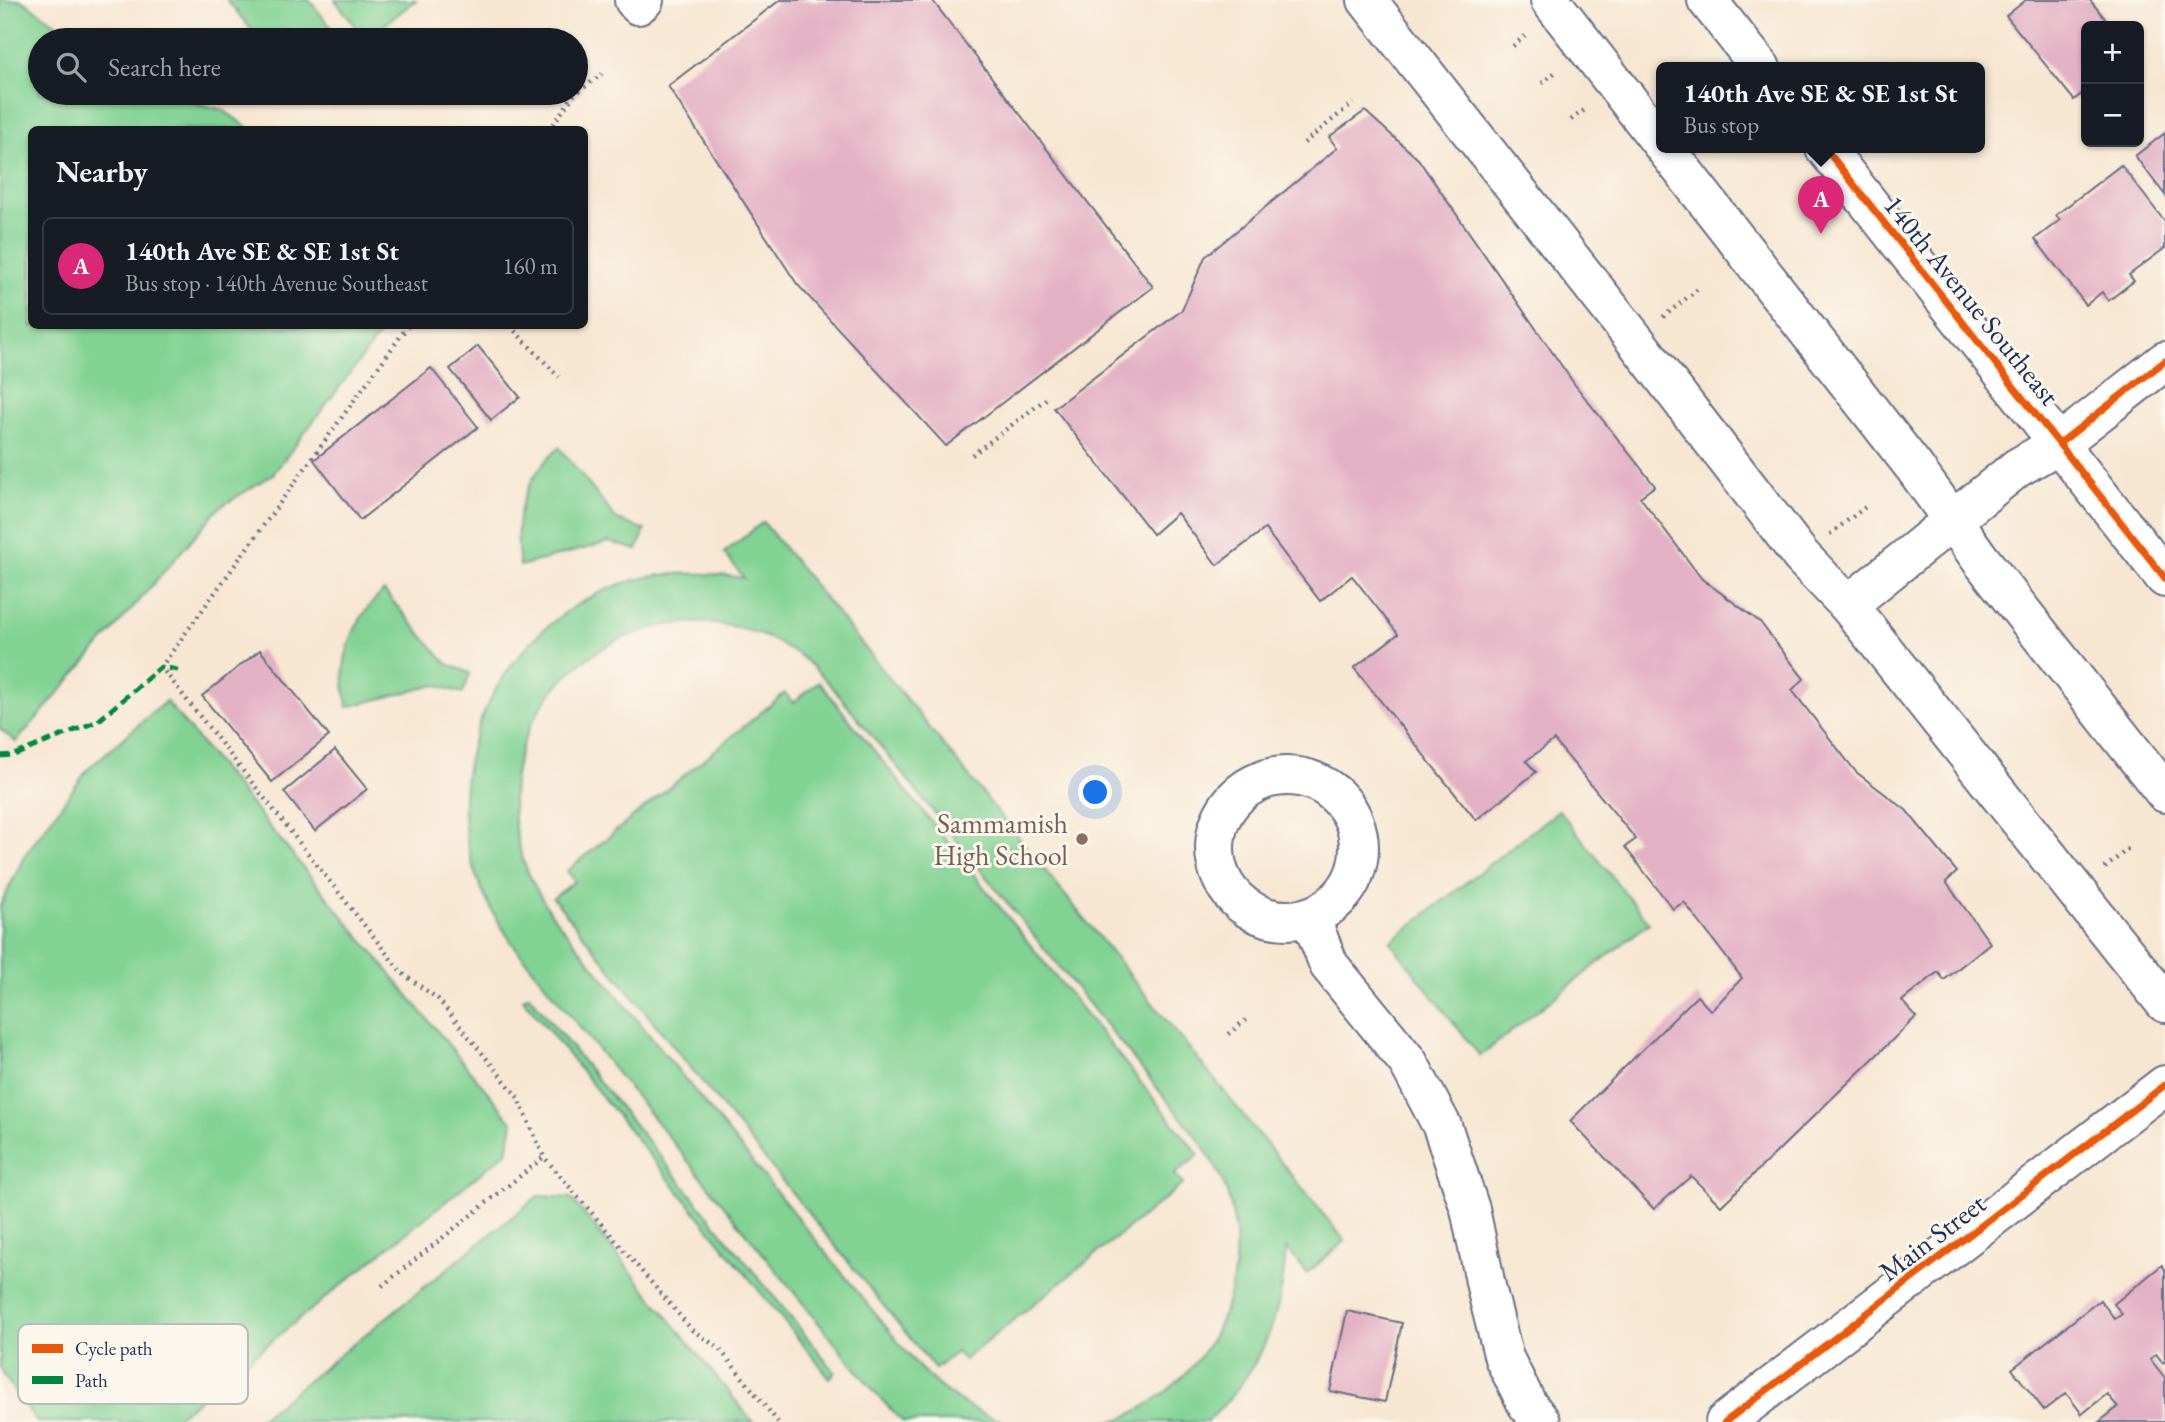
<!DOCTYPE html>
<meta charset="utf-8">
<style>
body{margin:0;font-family:"EB Garamond",serif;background:#20242c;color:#f1f3f6}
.controls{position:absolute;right:21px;top:21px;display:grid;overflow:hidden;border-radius:10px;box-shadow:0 2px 5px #0004}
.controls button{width:63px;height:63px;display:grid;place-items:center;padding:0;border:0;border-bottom:2px solid #363941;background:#171b24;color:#f1f3f6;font:35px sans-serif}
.you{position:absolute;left:1096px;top:793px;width:24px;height:24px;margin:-18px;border:5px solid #fff;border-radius:50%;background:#1a73e8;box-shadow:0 0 0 10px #1a73e833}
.badge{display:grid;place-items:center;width:46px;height:46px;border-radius:50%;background:#db2777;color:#fff;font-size:23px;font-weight:700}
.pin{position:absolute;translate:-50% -58px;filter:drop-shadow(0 2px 4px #0008)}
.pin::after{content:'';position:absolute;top:37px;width:24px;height:21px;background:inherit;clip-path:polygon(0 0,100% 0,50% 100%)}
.popup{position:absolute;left:1656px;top:62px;width:329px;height:91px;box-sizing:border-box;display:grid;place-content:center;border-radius:10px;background:#171b24;filter:drop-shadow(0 2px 5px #0005);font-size:23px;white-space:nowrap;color:#9ea1a6}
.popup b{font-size:26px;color:#f1f3f6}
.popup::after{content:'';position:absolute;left:50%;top:100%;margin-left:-14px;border:14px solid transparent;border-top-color:#171b24}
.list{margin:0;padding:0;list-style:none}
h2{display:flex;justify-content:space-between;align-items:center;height:91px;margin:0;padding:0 28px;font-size:30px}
h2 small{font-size:23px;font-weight:400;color:#9ea1a6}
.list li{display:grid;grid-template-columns:46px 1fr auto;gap:21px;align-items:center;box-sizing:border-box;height:98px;margin:0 14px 14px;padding:0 14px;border:2px solid #363941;border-radius:10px}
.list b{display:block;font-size:26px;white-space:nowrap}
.list p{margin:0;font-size:23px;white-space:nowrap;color:#9ea1a6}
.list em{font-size:23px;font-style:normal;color:#9ea1a6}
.icon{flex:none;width:38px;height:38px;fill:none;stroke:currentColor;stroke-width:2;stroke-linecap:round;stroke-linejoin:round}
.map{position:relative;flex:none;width:2165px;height:1422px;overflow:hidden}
.search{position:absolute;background:#171b24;box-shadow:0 2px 5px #0004;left:28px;top:28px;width:560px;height:77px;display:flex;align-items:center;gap:18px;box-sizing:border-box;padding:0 24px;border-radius:38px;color:#9ea1a6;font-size:26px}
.panel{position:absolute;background:#171b24;box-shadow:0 2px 5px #0004;left:28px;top:126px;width:560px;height:203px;border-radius:10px}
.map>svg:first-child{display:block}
.green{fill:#81d293;stroke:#4e8078;stroke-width:2}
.building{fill:#e3b1c4}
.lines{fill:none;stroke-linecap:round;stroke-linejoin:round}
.minor-casing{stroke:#686f86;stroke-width:42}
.path{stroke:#686f86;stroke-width:4.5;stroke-dasharray:2 5;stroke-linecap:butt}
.minor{stroke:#fff;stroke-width:38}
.quiet{stroke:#00873e;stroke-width:5;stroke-dasharray:10 5;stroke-linecap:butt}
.cycleway-casing{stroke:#fbf7ec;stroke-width:11}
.cycleway{stroke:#e8590c;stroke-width:7}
.education-dot{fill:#8d6e63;stroke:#fbf7ec;stroke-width:2.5}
.labels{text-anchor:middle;stroke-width:6;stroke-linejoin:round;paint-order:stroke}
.street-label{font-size:28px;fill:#1b2f5e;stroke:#fbf7ec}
.education-label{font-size:28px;fill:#785e54;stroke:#fbf7ec;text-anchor:end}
.key{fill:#fbf7ec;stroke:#b8bbc1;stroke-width:2}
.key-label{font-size:19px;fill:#1b2f5e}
</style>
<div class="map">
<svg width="2165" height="1422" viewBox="0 0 2165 1422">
<rect width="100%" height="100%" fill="#fbf7ec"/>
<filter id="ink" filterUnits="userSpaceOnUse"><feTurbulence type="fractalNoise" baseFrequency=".0143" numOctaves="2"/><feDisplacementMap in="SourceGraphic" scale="14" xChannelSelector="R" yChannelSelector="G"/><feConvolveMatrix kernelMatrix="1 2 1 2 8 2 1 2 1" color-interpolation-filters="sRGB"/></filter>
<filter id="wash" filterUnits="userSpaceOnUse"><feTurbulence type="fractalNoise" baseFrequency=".00686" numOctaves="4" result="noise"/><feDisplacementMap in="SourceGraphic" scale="28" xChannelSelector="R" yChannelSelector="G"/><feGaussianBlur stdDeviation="1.57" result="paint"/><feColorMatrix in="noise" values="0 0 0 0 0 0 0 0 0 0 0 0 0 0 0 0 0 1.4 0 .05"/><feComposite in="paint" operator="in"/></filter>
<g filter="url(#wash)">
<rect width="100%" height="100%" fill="#f7e6d1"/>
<g class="green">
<path d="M0,0h21l60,40h-41v53h119l64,17 27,19 -218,1v196h354l-113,148 -54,34 -203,234 -16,-13z"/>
<path d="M227,0h82l32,40h-81z"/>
<path d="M335,0h81l-50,39z"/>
<path d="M559,447l58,73 28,10 -8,20 -28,-8 -89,24c-8,-49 3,-85 39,-119z"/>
<path d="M763,522l582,719 -38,32 -21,-25c-4,73 -26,123 -79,174h-98c17,-4 33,-13 47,-23 67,-46 95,-130 71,-207 -7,-20 -19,-38 -31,-56l-362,-447c-13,-14 -26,-29 -43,-39 -134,-82 -306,33 -274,189 6,29 20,53 36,77l363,448c25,27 53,48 89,58h-102l-26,-27 -362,-448c-21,-30 -38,-60 -46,-96 -27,-120 57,-250 179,-274 32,-6 64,-4 96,1l-20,-25z"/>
<path d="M384,591l63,73 23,9 -7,20 -28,-8 -88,22c-1,-13 -5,-27 -3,-39 3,-30 18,-58 40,-77z"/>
<path d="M819,682l380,473 -24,19 8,10 -219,176 -8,-8 -21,17 -382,-471 22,-17 -8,-10 218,-178 8,10z"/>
<path d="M166,701l347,422 -6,29 -336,270h-134l-33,-46 -4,-10v-460l25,-51 63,-86z"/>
<path d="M1559,810l90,113 -169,133 -90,-114z"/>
<path d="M529,995l306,377 -5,6 -307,-379z"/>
<path d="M538,1196l33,2 182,224h-497z"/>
</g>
<g id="blocks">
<g class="building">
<path d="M780,0h152l221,287 -207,159 -149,-162 -129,-198z"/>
<path d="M2026,0h64l21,26h-25v64l-12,10 -68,-84z"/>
<path d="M1365,111l53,48 157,226 80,101 -15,11 62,82 58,43 44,57 -12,11 64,82 50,38 51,62 -11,10 44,61 -46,37 -6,-8 -36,29 14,16 -195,189 -30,-30 -37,33 -84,-88 127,-125 14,15 31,-33 -58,-76 -11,7 -48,-62 11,-8 -82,-99 -28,21 10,11 -60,48 -122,-152 44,-34 -46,-58 -32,25 -55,-72 -48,36 -40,-52 -24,21 -99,-126 128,-98 23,-53 132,-109 -8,-11z"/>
<path d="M2165,133v62l-30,-39z"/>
<path d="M2121,165l44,57v26l-36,27 5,6 -26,20 -6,-9 -16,13 -51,-66 25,-19 -4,-5z"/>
<path d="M478,346l42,51 -29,23 -41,-51z"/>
<path d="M431,368l47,59 -118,93 -46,-60z"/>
<path d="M260,650l69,86 -57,46 -70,-86z"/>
<path d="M335,750l32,39 -52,42 -31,-39z"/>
<path d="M2162,1265l3,5v92l-2,1 -7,-9 -6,5 15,19v44h-66l19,-15 -11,-13 -25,20 -16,-21 -22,17 -32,-41 88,-69 15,19 7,-5 -8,-10z"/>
<path d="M1347,1311l55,12 -17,79 -55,-11z"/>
</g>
</g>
</g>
<g filter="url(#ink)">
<use href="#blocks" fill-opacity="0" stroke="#686f86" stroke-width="2"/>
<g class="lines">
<defs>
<g id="minor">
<path d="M634,0l4,5 6,-5"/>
<path d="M1367,0l268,340 166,216 47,49 317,398"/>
<path d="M1550,0l112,144"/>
<path d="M1707,0l54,68"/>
<path d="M1665,148l249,319 67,93 184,233"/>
<path d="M1825,148l340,430"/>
<path d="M1848,605l169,-137 43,-25 105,-82"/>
<circle cx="1287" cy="848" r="72"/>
<path d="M1310,917l19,48 79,97 34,64 28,83 17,82 17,67 23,46 14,18"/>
<path d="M1725,1422l440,-337"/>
</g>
</defs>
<use href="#minor" class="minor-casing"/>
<g class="path">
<path d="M1513,46l16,-13"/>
<path d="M1542,83l16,-13"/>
<path d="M1571,120l16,-12"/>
<path d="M549,130l25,-35 28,-21"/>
<path d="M1304,143l49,-40"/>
<path d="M1663,317l35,-28"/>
<path d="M408,326l-247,341 241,306 36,26 79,97 27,61 148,173 27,18 59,74"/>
<path d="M510,326l49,51"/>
<path d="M972,455l78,-59"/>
<path d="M1830,534l38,-29"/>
<path d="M2105,868l26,-22"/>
<path d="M1228,1034l19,-15"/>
<path d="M382,1286l162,-129"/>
</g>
<use href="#minor" class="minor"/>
<path class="quiet" d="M0,756l14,-1 84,-34 63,-54 22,4"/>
<defs>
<g id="cycleway">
<path d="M1825,148l340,430"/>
<path d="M2060,443l105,-82"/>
<path d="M1725,1422l440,-337"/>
</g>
</defs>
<use href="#cycleway" class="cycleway-casing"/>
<use href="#cycleway" class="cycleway"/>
</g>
</g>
<circle class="education-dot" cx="1082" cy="839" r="7"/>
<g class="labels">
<g class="street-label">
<text transform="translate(1972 300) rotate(51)" y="10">140th Avenue Southeast</text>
<text transform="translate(1932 1237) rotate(-37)" y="10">Main Street</text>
</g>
<g class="education-label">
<text x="1068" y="833">Sammamish<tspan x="1068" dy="32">High School</tspan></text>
</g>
</g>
<rect x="18" y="1324" width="230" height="80" rx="10" class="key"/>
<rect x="32" y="1344" width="31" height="9" fill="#e8590c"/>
<rect x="32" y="1376" width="31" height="8" fill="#00873e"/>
<g class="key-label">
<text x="75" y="1355">Cycle path</text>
<text x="75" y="1387">Path</text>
</g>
</svg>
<div class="controls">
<button>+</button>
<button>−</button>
</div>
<div class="you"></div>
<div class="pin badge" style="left:1821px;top:234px">A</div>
<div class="popup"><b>140th Ave SE &amp; SE 1st St</b>Bus stop</div>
<div class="search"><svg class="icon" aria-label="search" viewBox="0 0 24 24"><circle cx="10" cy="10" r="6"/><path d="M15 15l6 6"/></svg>Search here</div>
<section class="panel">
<h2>Nearby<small></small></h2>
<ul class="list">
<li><span class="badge">A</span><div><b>140th Ave SE &amp; SE 1st St</b><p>Bus stop · 140th Avenue Southeast</p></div><em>160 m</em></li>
</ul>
</section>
</div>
